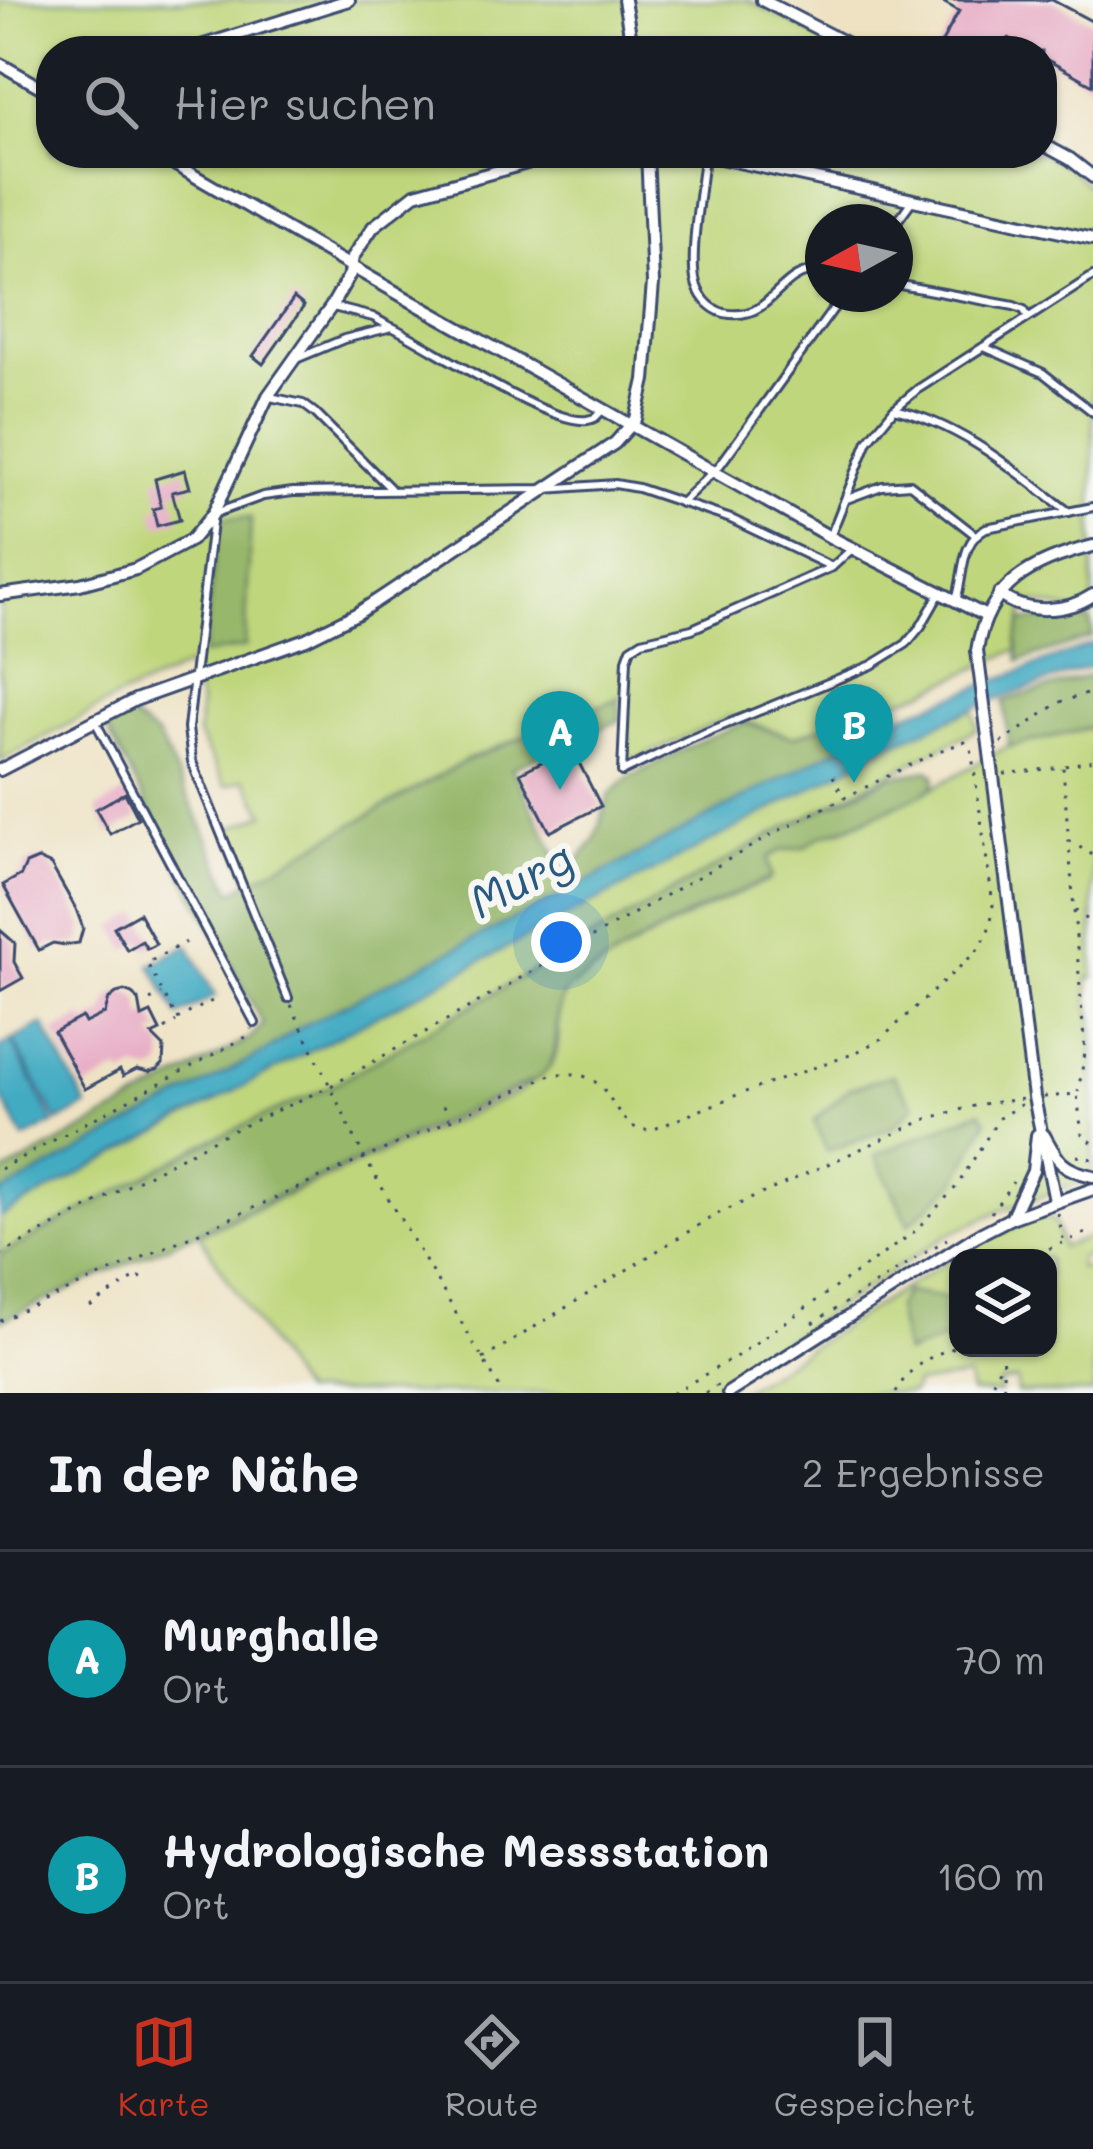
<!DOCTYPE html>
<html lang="de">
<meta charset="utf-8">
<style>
body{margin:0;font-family:Mali,sans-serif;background:#242831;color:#f1f3f6}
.controls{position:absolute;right:36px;bottom:36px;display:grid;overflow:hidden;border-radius:24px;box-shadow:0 3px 9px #0004}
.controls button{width:108px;height:108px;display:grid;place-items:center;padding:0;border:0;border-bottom:3px solid #363941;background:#171b24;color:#f1f3f6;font:60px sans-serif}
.compass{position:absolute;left:805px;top:204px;width:108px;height:108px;border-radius:50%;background:#171b24;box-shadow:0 3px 9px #0004;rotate:262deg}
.you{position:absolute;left:561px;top:942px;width:42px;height:42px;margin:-30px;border:9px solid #fff;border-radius:50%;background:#1a73e8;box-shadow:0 0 0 18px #1a73e833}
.badge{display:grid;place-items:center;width:78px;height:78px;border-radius:50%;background:#c8321e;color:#fff;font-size:39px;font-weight:700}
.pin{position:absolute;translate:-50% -99px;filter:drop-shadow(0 3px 6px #0008)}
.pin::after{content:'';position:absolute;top:63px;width:42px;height:36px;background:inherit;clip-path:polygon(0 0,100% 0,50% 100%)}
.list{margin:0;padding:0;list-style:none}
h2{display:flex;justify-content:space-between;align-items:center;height:156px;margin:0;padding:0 48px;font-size:51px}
h2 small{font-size:39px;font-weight:400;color:#9ea1a6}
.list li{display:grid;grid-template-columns:78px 1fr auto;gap:36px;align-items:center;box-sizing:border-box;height:216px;padding:0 48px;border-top:3px solid #363941}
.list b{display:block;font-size:45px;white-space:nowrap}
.list p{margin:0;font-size:39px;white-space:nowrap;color:#9ea1a6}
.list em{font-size:39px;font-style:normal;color:#9ea1a6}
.icon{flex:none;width:66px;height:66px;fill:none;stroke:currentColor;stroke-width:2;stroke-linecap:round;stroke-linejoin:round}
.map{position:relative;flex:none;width:1093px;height:1393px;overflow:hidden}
.search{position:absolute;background:#171b24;box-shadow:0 3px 9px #0004;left:36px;right:36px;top:36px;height:132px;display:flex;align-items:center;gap:30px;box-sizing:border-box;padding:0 42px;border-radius:48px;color:#9ea1a6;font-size:45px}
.sheet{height:588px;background:#171b24}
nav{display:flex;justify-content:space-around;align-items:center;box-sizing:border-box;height:168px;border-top:3px solid #363941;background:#171b24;font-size:33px;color:#9ea1a6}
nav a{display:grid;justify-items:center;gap:6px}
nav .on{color:#c8321e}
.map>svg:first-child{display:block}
.green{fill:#bfd67b;stroke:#6d826c;stroke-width:3;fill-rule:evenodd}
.forest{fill:#97b76b;stroke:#597364;stroke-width:3}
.water{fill:#42abc2;stroke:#2e6d90;stroke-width:3}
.building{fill:#e7acc5}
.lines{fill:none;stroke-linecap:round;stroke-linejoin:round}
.lane-casing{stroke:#3b4a6d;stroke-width:12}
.street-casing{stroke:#3b4a6d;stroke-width:16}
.path{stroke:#3b4a6d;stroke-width:3;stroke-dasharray:3 9;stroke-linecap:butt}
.lane{stroke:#fff;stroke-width:6}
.street{stroke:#fff;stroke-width:10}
.labels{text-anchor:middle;stroke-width:12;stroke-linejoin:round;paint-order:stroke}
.water-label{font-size:45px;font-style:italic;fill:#295a81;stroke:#f6f6f2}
</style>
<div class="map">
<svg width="1093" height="1393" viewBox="0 0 1093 1393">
<rect width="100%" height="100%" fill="#f6f6f2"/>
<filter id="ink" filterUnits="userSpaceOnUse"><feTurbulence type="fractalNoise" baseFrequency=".00833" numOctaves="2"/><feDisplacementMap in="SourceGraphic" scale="24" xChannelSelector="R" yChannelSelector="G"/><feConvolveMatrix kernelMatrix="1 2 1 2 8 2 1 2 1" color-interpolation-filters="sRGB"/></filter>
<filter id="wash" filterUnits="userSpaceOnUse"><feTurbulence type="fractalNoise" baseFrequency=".004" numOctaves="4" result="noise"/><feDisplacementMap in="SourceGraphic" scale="48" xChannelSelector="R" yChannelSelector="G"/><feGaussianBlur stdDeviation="2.7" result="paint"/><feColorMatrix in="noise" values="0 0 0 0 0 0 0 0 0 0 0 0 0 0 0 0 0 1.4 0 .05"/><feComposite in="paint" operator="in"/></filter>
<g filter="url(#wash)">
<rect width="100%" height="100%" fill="#eee2c3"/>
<g class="green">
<path d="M0,0h747l98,51h-794v102h990l26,14 26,23v425l-66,-14 -10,39 1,9 -95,43 -130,45 -63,-21 -103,48 1,-70 -160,65 -218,124 -21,-54 36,-15 -20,-35 -19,7 -28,-51 2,-32 -12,-37 -71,32 -117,63zM823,222h72v72h-72z"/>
<path d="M973,709l4,20 -195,100 -453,258 -113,51 -216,117v-38l311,-167 456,-238 123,-67z"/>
<path d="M1093,728v249l-5,1v22l5,21v157l-93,33 -53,24 -241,158h-405l-102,-159 318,-141c11,-8 24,-15 32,-25 18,-23 2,-55 17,-79 66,-43 128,-79 202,-108l4,-4 -4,-18 11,-8 27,-4 14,-12 25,-6 77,-35 85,-47z"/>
<path d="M1035,1215l20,6 7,26 31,-11v18l-13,3 -1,11 14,1v124h-76v-13l-17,3v10h-29l-3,-16 -53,7 -3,9h-174l219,-138zM958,1258h90v90h-90v-13l-53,18 -1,-61 54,8z"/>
</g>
<g class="forest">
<path d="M219,518h32l-6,129 -42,8z"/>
<path d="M1066,616l24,4 3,17 -74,24 -2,-21 5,-19z"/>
<path d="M1093,675v52l-84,20 -5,-46z"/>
<path d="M619,698l1,22 -108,48 54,107 28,-34 16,-47 18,-16 76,-39 40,-16 49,14 90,-32 12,13 -322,171 -272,138 -38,26 -263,141v-19l249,-136 14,-15 -155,-293 2,-9 15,-9 33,24 45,91 29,64 236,-132z"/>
<path d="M928,770l7,5 -1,10 -12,9 -76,33 -26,9 -14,10 -26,5 -12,7 3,18 -3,4c-72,28 -139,65 -201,110 -20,27 1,59 -26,87l-541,244v-66l216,-117 113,-51 453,-258 111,-53z"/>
<path d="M893,1075l21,31 -20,21 -67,24 -13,-30 36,-33z"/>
<path d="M981,1111l6,10 -32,62 -46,41 -34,-69z"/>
<path d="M905,1292l53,8v35l-53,19 -9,-46z"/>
</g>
<g class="water">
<path d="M1093,644v22l-107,37 -96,42 -123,67 -456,238 -311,167v-23l263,-141 38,-26 272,-138 322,-171z"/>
<path d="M188,945l27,51 -37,20 -27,-51z"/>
<path d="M43,1024l44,82 -29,16 -45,-82z"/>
<path d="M11,1041l43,82 -30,16 -24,-45v-47z"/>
</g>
<g id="blocks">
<g class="building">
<path d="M939,0h113l41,22v63l-51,-28v-6h-10l-23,-13 -7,13h-65l22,-40z"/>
<path d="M294,298l10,8 -41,58 -10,-8z"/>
<path d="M185,470l5,18 -18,4 8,28 -23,6 -4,-17 8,-2 -6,-28z"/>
<path d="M571,747l30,59 -51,26 -30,-59z"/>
<path d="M125,793l13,25 -28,16 -14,-25z"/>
<path d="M38,859l13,6 25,44 7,19 -4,15 -14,2 -12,-2 -14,7 -36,-65 18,-10 5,-11z"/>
<path d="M139,913l17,31 -9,5 -5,-8 -15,9 -13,-23z"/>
<path d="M0,930l15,13 -1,19 9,16 -23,13z"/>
<path d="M124,991l8,3 7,6 3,17 9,-4 9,18 -8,4 12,12 -1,17 -6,6 -8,2 -12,-3 -14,7 -3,-6 -35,19 -31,-57 28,-15 3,6 20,-10 4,-14 7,-6z"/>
</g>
</g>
</g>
<g filter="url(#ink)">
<use href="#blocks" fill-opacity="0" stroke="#3b4a6d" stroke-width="3"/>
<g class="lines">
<defs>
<g id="lane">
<path d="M704,156c-3,33 -14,93 -9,123 3,16 14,30 29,34 13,3 25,1 36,-6 22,-15 32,-39 63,-35"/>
<path d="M895,224l16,-22"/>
<path d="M895,284l119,22 10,4 4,7"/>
<path d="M333,307l40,10 16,9"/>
<path d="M984,347l59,26 50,39"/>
<path d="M296,359l48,-20 48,-12c40,20 157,98 195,93 10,-2 9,-3 15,-10"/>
<path d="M270,397l33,7 12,9 75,75"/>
<path d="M894,409c69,16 120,61 175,103"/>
<path d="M847,499l35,-13 28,-2 64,50"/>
<path d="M681,503l39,-38 124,-171"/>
<path d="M830,537l38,-96 26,-32 24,-20 175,-113"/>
<path d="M832,567l-140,62 -50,12 -11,7 -4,11 -5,113 68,-33 182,-74 34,-21 15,-18 19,-33"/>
<path d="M956,600c9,-25 3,-58 30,-72l107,-21"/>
<path d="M94,719l161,304"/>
<path d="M288,998l-96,-236 -4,-34 25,-214 50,-18 30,-4 253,-3 69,-5 23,4 93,31 101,48 20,-18"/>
</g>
<g id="street">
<path d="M624,0l9,51"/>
<path d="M762,0l99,51"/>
<path d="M185,51l164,-51"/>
<path d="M0,64l51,29"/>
<path d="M1042,144l28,15 23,18"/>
<path d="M155,153l256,148 419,236 156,79"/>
<path d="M697,153l396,86"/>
<path d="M999,594c26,21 67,19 94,1"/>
<path d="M0,595l80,-11 56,-15 55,-29 22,-26 55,-118 63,-89 19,-33 3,-17 20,-30 42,-33 148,-41"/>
<path d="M0,770l135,-70 171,-61 52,-26 257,-170 21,-24 9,-39 8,-97 -6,-130"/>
<path d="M1044,1135c14,26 18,35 49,41"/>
<path d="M1055,1201l-21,-104 -57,-446c10,-67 56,-90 116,-105"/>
<path d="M1011,1218l22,-47 4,-36"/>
<path d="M728,1393l248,-157 35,-18 82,-29"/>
</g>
</defs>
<use href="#lane" class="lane-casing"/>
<use href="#street" class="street-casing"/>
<g class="path">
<path d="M1001,743l59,-41 33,-10"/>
<path d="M1065,766l28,-6"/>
<path d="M1004,774l59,-7 22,286 -7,39"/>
<path d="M833,776l10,20"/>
<path d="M109,802l15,-9"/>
<path d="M1069,841l24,14"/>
<path d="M1075,910l18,14"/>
<path d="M186,942l-39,21 30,56 41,-21"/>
<path d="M150,1000l11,-6"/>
<path d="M291,1005l73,152 139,236"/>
<path d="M165,1029l11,-8"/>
<path d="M1044,1097l33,-3 5,41 11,8"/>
<path d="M443,1106l6,13"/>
<path d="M1077,1156l16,3"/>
<path d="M0,1169l246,-132 5,-8"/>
<path d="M991,1213l22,-31"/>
<path d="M1058,1213l5,26"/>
<path d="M0,1255l216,-117 113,-51 453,-258 154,-77 32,-11"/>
<path d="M1027,1258l66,-28"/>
<path d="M90,1307l49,-32 6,9"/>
<path d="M0,1321l551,-246c72,-12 53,58 101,55l85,-35 116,-41 28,-15 96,-88c11,-15 15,-29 16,-47l-23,-163"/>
<path d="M813,1323l134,-84"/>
<path d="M1002,1348l2,45"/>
<path d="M483,1359l232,-144 212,-96 54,-15 42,-5"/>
<path d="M673,1393l64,-37 176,-123 44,-47 42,-68 23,-14"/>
<path d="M705,1393l14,-9"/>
<path d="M896,1393c12,-27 36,-38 62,-47"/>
<path d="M988,1393l14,-32"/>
</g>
<use href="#lane" class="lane"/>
<use href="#street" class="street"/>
</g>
</g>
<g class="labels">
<g class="water-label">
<text transform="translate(521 880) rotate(-28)" y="16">Murg</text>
</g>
</g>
</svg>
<div class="controls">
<button><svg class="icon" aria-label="layers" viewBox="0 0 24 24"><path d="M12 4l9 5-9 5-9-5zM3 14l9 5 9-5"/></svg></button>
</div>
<svg class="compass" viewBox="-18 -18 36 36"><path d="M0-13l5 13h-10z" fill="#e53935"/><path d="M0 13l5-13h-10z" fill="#9ea1a6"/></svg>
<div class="you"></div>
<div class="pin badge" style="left:560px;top:790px;background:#0f9aa8">A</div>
<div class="pin badge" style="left:854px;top:783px;background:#0f9aa8">B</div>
<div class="search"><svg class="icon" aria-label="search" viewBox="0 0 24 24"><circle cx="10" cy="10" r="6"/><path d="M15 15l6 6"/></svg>Hier suchen</div>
</div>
<section class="sheet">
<h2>In der Nähe<small>2 Ergebnisse</small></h2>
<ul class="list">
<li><span class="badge" style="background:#0f9aa8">A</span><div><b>Murghalle</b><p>Ort</p></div><em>70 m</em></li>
<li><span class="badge" style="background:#0f9aa8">B</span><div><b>Hydrologische Messstation</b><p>Ort</p></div><em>160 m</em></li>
</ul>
</section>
<nav>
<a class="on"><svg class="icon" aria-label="map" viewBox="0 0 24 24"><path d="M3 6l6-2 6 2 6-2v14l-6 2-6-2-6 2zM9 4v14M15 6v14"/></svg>Karte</a>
<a><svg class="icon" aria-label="directions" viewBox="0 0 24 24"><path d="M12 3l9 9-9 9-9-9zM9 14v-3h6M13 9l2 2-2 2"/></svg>Route</a>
<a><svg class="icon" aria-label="saved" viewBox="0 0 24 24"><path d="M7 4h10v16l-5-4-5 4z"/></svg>Gespeichert</a>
</nav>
